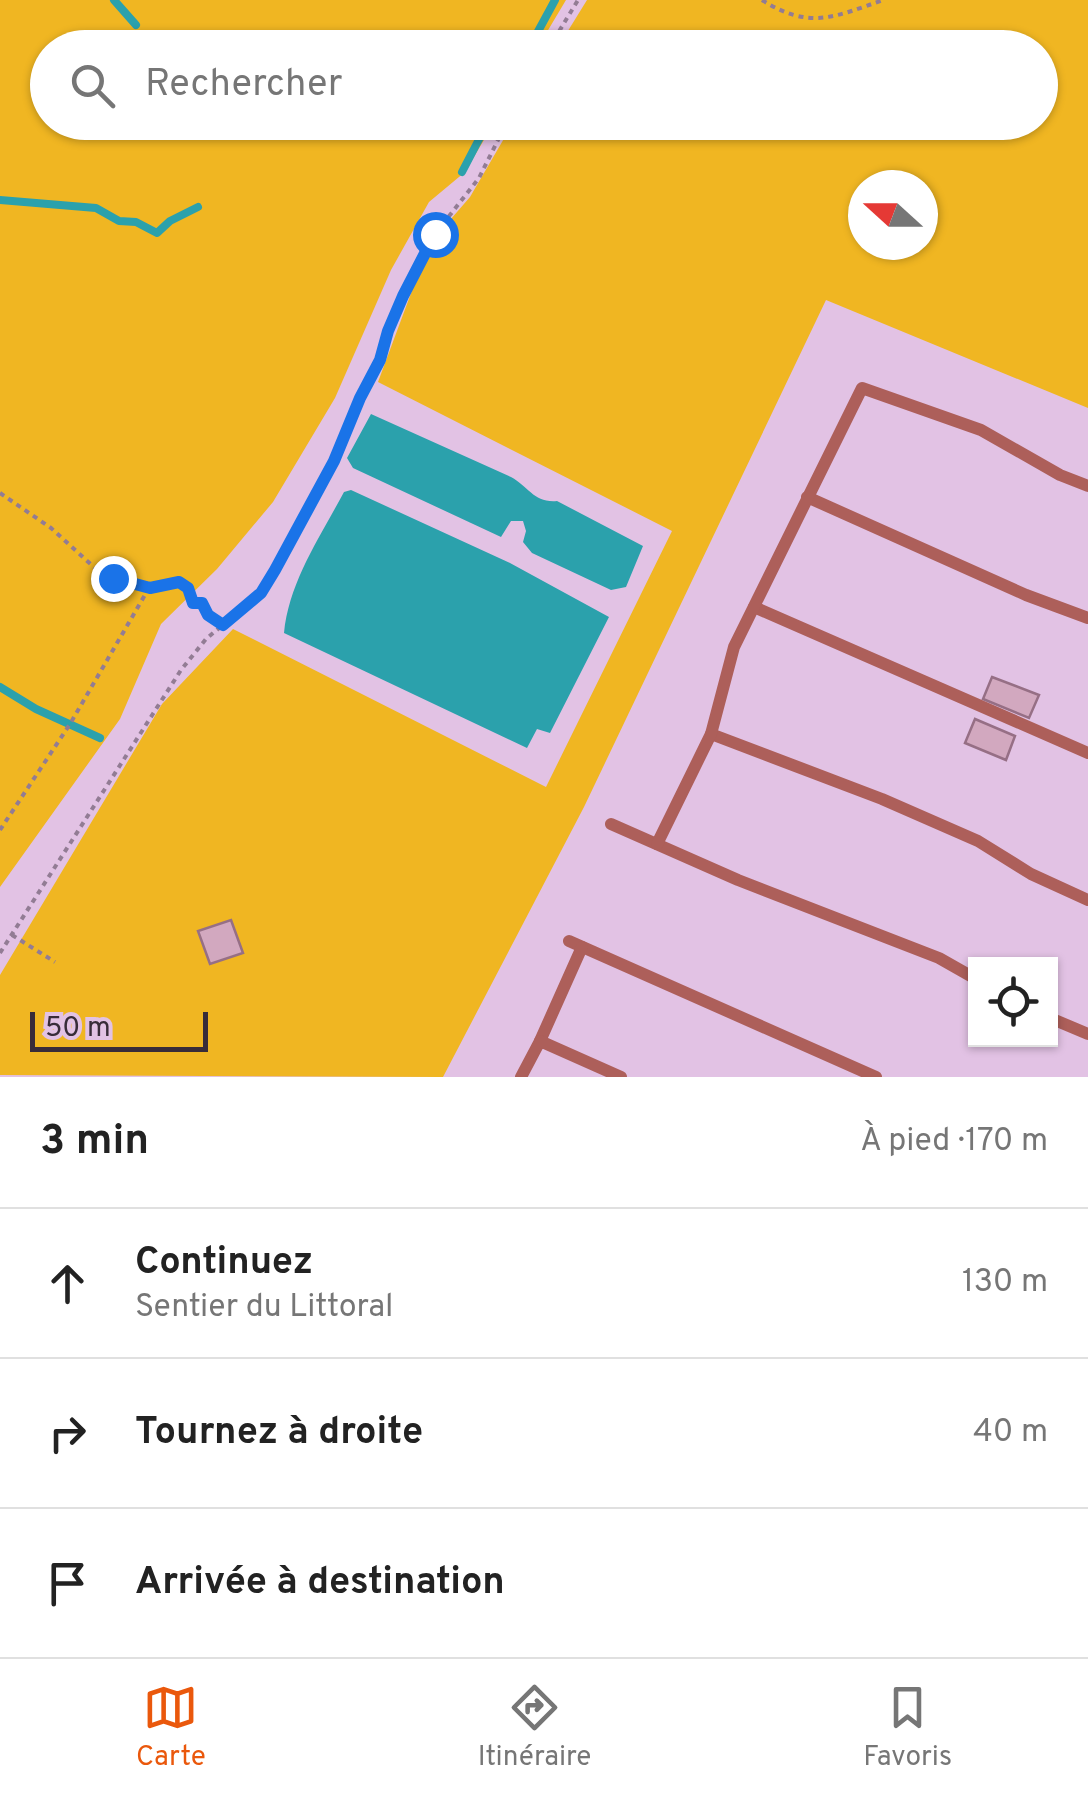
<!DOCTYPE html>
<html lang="fr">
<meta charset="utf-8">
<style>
body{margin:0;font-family:Overpass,sans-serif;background:#f6f6f6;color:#222}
.controls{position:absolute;right:30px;bottom:30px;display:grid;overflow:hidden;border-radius:0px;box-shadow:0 2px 8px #0004}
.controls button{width:90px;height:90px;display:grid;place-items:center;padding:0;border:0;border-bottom:2px solid #e0e0e0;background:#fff;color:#222;font:50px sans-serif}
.compass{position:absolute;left:848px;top:170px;width:90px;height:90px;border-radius:50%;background:#fff;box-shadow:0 2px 8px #0004;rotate:291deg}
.scale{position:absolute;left:30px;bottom:25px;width:178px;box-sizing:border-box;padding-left:10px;border:5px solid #382c39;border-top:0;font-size:28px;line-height:35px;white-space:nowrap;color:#382c39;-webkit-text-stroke:8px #e2c2e4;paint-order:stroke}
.stop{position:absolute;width:30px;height:30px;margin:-22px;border:8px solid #1a73e8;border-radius:50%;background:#fff}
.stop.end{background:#1a73e8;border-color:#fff;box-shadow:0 2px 10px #0008}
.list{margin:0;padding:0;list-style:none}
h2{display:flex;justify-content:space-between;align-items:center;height:130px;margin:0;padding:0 40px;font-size:42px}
h2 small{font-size:32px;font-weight:400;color:#767676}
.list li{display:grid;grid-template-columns:65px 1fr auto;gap:30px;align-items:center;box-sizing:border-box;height:150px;padding:0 40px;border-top:2px solid #e0e0e0}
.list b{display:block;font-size:38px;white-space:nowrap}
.list p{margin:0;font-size:32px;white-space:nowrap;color:#767676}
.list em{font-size:32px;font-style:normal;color:#767676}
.icon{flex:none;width:55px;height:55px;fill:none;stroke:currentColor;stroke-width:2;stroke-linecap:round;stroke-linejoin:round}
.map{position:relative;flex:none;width:1088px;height:1077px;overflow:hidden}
.search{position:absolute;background:#fff;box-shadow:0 2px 8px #0004;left:30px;right:30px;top:30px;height:110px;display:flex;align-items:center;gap:25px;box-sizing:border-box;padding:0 35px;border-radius:55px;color:#767676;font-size:38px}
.sheet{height:580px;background:#fff}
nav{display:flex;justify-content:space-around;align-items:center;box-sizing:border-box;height:140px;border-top:2px solid #e0e0e0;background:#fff;font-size:28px;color:#767676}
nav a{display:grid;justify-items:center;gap:5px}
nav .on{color:#ea580c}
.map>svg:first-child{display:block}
.green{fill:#f0b622;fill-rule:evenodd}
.water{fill:#2ba1ac}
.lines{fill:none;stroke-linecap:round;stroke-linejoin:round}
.stream{stroke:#2ba1ac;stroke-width:8}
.building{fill:#d2a8bf;stroke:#966f85;stroke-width:2.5}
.path{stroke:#927c94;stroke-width:4;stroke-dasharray:5 5;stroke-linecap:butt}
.service{stroke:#ad5f5a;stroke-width:12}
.route{stroke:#1a73e8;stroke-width:12}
</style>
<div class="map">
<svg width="1088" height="1077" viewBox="0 0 1088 1077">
<rect width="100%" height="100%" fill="#e2c2e4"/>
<g class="green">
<path d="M0,0h566l-28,47 -490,1v74l446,1 -29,49 -36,30 -38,68 -56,128 -62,104 -56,67 -56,55 -41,95 -120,168z"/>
<path d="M587,0h501v408l-262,-108 -242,507 -141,270 -443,-2v-100l162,-271 71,-75 313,158 126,-256 -294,-149 45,-121 21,-34 26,-30 43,-74 527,-1v-74l-482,-1zM863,185h60v60h-60z"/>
</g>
<g class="water">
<path d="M371,414l140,63c18,10 23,26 46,24l86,45 -17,41 -15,3 -79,-37 -9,-11 3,-11 -3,-10h-12l-10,16 -148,-69 -6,-10z"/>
<path d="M351,490l159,73 99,54 -59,116 -13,-4 -10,19 -243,-115c5,-51 36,-96 60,-141z"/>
</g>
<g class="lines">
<g class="stream">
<path d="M114,0l22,25"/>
<path d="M529,48l26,-48"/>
<path d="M462,172l26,-50"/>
<path d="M0,200l96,8 23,13 17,1 21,11 13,-12 28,-14"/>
<path d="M0,687l36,22 64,29"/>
</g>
</g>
<g class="building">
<path d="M992,677l47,18 -10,23 -46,-19z"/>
<path d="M975,719l40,17 -9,24 -41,-17z"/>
<path d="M231,920l12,33 -33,11 -12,-33z"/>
</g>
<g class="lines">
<g class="path">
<path d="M762,0c47,30 73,17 121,0"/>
<path d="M549,48l29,-48"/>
<path d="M0,493l51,35 45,41 53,19 30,-6 9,5 5,16h9l6,12 13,9"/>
<path d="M0,830l70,-106 79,-136"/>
<path d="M12,935l43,27"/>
<path d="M0,953l181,-283 25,-31 55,-46 14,-23 59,-109 26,-63 21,-37 7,-30 32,-73 15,-24 44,-56 28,-56"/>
</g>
<g class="service">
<path d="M807,497l219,98 62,23"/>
<path d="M754,607l334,146"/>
<path d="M711,734l171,65 96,42 53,33 57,26"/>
<path d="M611,824l127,56 201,78 37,21"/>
<path d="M657,844l54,-110 23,-87 128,-259 119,42 79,45 28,11"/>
<path d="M569,941l307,136"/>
<path d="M1050,1018l38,16"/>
<path d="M540,1041l42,-94"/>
<path d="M521,1077l19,-36 81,36"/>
</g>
</g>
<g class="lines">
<path class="route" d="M113,578l37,10 29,-6 9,6 5,15h9l6,12 15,10 38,-32 14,-23 59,-109 26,-63 20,-38 8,-29 15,-35 32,-62"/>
</g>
</svg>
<div class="controls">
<button><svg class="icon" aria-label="locate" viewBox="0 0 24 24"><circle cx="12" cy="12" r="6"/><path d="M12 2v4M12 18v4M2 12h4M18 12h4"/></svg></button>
</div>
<svg class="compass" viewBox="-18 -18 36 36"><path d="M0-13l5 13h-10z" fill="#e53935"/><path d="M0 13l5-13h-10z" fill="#767676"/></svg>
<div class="scale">50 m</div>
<div class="stop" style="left:435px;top:234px"></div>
<div class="stop end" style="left:113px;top:578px"></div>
<div class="search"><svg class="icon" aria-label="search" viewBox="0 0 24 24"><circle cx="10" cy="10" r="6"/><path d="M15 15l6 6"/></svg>Rechercher</div>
</div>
<section class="sheet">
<h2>3 min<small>À pied · 170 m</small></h2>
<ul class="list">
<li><svg class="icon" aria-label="ahead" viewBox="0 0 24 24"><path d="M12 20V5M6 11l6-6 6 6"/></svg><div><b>Continuez</b><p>Sentier du Littoral</p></div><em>130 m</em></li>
<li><svg class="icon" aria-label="right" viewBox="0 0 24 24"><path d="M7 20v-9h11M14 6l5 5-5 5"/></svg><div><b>Tournez à droite</b></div><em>40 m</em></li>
<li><svg class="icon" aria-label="arrive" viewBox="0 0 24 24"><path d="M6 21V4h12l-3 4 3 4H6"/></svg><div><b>Arrivée à destination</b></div></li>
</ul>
</section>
<nav>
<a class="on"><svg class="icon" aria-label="map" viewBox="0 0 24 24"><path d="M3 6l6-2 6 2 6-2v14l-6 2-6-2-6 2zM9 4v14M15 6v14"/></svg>Carte</a>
<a><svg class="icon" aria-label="directions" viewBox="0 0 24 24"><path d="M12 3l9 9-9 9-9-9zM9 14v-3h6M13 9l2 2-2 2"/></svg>Itinéraire</a>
<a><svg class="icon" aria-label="saved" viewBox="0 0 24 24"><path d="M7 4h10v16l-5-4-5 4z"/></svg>Favoris</a>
</nav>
